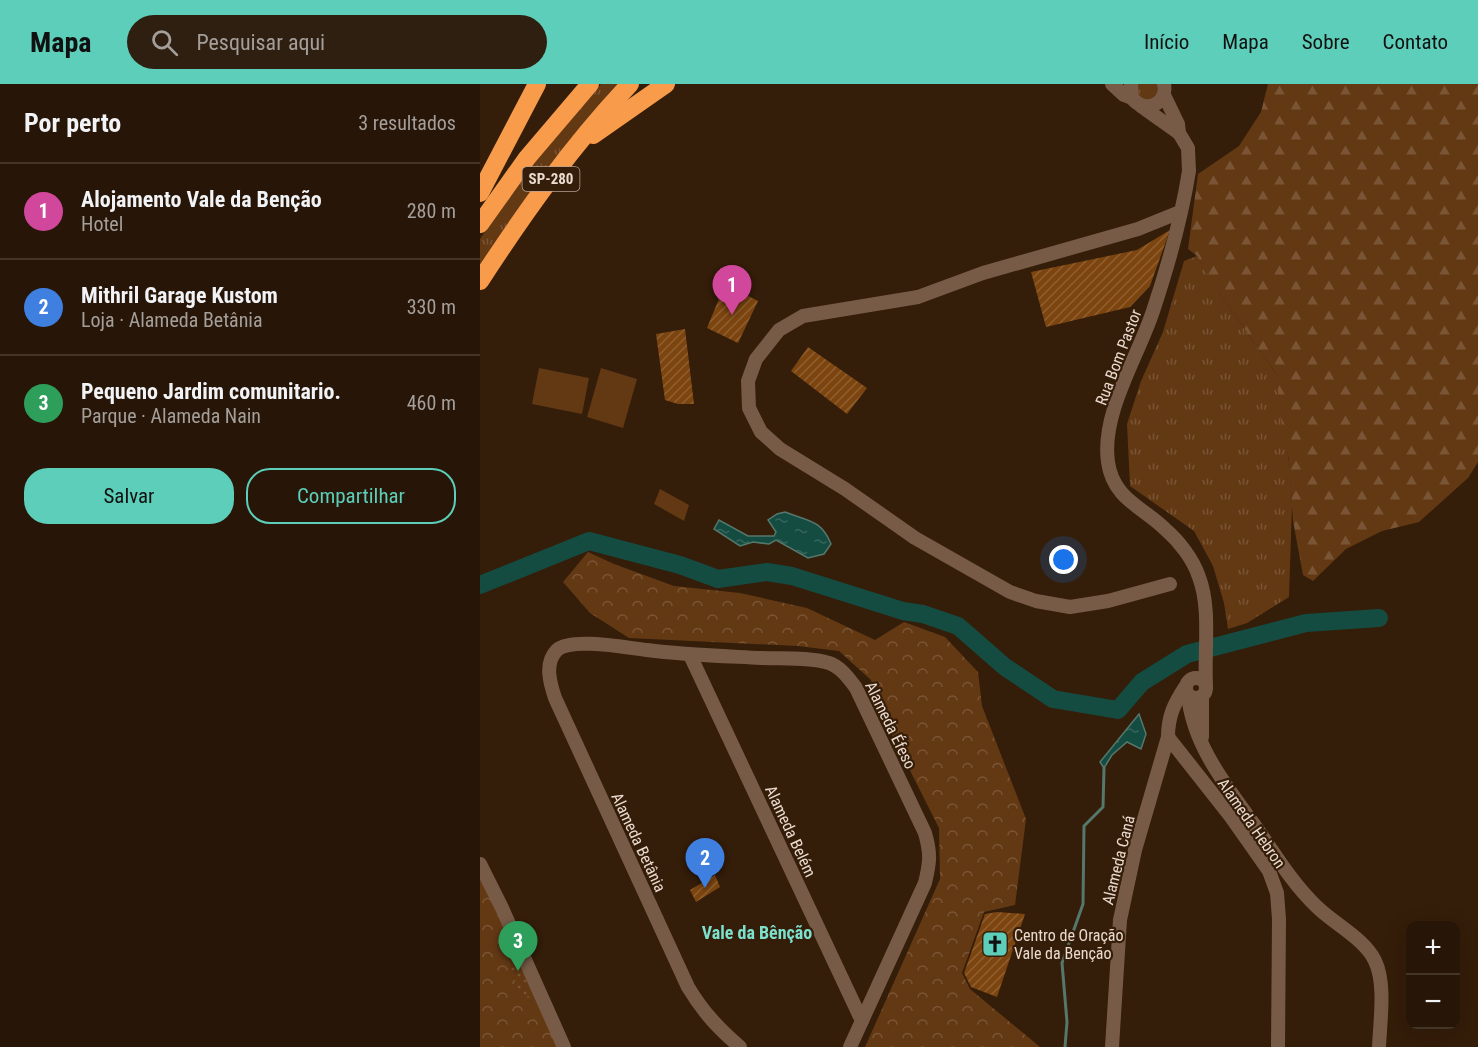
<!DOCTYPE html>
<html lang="pt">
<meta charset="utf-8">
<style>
body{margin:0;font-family:"Roboto Condensed",sans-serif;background:#2f1f11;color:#f1f3f6}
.controls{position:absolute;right:18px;bottom:18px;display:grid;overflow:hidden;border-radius:12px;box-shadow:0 6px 24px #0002}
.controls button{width:54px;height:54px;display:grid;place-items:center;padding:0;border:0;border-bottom:2px solid #433528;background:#271607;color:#f1f3f6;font:30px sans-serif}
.you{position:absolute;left:584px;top:476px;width:21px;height:21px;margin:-15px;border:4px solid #fff;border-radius:50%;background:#1a73e8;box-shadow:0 0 0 9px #1a73e833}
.badge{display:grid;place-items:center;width:39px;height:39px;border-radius:50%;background:#5dceb9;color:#fff;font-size:20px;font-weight:700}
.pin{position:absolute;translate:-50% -50px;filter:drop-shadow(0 2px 3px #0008)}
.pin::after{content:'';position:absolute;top:32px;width:21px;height:18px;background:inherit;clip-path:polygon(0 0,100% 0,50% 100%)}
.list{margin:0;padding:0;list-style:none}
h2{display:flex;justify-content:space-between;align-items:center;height:78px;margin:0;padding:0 24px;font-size:26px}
h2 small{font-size:20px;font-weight:400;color:#a49f9b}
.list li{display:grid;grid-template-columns:39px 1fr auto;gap:18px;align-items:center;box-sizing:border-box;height:96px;padding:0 24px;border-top:2px solid #433528}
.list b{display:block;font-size:22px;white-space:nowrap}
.list p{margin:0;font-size:20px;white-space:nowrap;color:#a49f9b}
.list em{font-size:20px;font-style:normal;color:#a49f9b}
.actions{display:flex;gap:12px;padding:18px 24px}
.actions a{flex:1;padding:14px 0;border:2px solid #5dceb9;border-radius:24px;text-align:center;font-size:21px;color:#5dceb9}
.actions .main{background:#5dceb9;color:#111}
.icon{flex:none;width:33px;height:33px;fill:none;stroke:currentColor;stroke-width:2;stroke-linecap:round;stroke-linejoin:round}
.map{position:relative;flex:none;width:998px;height:963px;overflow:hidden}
header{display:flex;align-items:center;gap:36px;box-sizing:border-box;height:84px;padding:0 30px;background:#5dceb9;color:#111}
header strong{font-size:28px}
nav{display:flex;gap:33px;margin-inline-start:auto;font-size:21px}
.search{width:420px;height:54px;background:#2f1f11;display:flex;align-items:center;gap:15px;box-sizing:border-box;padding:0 21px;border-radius:33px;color:#a49f9b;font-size:22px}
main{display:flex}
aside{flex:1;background:#271607}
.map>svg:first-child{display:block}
.grass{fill:url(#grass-tufts)}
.forest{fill:url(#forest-firs)}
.park{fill:url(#park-crowns)}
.garden{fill:url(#garden-dots)}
.pitch{fill:#633914}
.water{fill:url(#water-ripples);stroke:#55776c;stroke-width:1.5}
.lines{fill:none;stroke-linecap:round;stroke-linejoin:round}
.stream{stroke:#55776c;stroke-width:3}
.river{stroke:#154c42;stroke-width:18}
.building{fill:url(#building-hatch)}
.minor{stroke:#775b46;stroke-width:14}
.highway{stroke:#f89b4b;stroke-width:18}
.labels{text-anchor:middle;stroke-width:4.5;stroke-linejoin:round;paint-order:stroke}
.shield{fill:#341d09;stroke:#b4a193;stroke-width:1.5}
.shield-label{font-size:15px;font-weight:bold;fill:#ebdace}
.street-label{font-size:16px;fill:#ebdace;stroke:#341d09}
.poi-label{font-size:16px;fill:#ebdace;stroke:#341d09;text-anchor:start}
.neighbourhood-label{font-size:18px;font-weight:bold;fill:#7ce1cd;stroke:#341d09}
</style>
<header>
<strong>Mapa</strong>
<div class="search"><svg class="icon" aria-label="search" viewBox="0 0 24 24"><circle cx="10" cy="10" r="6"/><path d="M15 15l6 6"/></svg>Pesquisar aqui</div>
<nav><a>Início</a><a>Mapa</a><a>Sobre</a><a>Contato</a></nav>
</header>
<main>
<aside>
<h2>Por perto<small>3 resultados</small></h2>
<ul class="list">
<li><span class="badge" style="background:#d1479c">1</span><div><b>Alojamento Vale da Benção</b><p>Hotel</p></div><em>280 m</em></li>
<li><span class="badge" style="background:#3f7fe0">2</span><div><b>Mithril Garage Kustom</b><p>Loja · Alameda Betânia</p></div><em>330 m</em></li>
<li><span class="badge" style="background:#2e9e5b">3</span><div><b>Pequeno Jardim comunitario.</b><p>Parque · Alameda Nain</p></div><em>460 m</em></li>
</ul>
<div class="actions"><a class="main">Salvar</a><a>Compartilhar</a></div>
</aside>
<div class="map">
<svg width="998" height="963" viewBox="0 0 998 963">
<defs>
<pattern id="grass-tufts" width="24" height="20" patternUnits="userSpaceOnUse" patternTransform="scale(1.5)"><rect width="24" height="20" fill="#633914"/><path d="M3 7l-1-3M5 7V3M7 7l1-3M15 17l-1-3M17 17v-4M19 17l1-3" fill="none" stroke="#7a5535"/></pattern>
<pattern id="forest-firs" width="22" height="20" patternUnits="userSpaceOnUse" patternTransform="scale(1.5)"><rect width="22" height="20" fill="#633914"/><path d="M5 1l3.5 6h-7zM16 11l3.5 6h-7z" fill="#7a5535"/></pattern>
<pattern id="park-crowns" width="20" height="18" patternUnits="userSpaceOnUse" patternTransform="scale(1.5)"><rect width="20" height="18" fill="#633914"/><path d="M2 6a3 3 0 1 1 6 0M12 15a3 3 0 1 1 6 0" fill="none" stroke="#7a5535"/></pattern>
<pattern id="garden-dots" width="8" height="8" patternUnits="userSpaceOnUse" patternTransform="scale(1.5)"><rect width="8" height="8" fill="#633914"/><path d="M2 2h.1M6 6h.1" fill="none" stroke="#7a5535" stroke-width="1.8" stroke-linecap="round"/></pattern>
<pattern id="water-ripples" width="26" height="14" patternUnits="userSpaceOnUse" patternTransform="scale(1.5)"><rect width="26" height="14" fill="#154c42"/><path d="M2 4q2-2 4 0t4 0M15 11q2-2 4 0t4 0" fill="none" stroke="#37655c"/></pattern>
<pattern id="building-hatch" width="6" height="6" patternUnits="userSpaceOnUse" patternTransform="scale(1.5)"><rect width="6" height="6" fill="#7c450f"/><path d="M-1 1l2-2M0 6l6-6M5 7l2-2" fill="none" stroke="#8f5f31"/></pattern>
</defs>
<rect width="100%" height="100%" fill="#341d09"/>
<g class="grass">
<path d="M121,0h20l-56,64 -47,61 -38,57v-27l23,-35 26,-36z"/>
<path d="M657,0h21l-1,12 -7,5 -11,-4z"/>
<path d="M717,172l23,38 57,81 13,94 2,36 -3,92 -42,26 -19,6 -4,-26 -11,-37 -19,-35 -64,-45 -3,-62 14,-43 22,-49 21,-71z"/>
</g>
<path class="forest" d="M788,0h210v378l-10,16 -49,44 -37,9 -36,18 -33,32 -10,-6 -10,-54 -4,-61 -10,-51 -2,-34 -62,-88 -18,-31 -9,-7 10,-75 41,-28 22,-34z"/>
<g class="park">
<path d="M108,468l26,12 60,22 66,7 67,15 68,32 29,-18 41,15 33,35 4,34 44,113 -11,86 -31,7 -22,61 8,16 70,58h-175l75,-168 -1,-51 -62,-123 -6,-25 -32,-29 -41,-5 -169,-8 -39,-25 -27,-31z"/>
<path d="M0,787l78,176h-78z"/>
</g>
<path class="garden" d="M29,852l26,60h-14l-19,-50z"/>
<g class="pitch">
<path d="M59,284l50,10 -7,36 -50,-10z"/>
<path d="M121,284l36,11 -14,49 -36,-11z"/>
<path d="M180,405l29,16 -5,16 -30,-17z"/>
</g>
<g class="water">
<path d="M305,428c22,9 36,7 46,32l-7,10 -16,4 -32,-18 -7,4 -16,-2 -13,4 -26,-17 5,-9 29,16h26l2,-4 -8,-12 9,-6z"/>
<path d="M659,630l7,20 -5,15 -14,-7 -15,13 -8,13 -4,-6z"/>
</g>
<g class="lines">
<path class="stream" d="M585,963l2,-25 -5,-59 21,-59 1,-78 19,-19 1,-39"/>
<path class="river" d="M0,501l109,-44 91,24 38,14 49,-7 25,4 111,35 20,3 35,12 47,41 48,32 65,11 24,-28 45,-28 119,-31 73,-5"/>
</g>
<g class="building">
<path d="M690,146l-20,56 -20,21 -84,20 -15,-55 106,-22z"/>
<path d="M245,200l33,17 -20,42 -31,-15z"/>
<path d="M205,245l9,75h-16l-13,-4 -9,-66z"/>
<path d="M328,263l59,41 -20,26 -56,-43z"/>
<path d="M235,791l5,12 -24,15 -6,-12z"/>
<path d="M517,828l28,2 -28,83 -26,-10 -7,-14 21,-59z"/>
</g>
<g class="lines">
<g class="minor">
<path d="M632,0l12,11 8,3"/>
<path d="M651,0l1,14c12,16 36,7 32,-14"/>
<path d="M684,11l14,29 1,9 9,15 1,23c-7,44 -22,98 -36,140 -15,46 -52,102 -45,151 5,37 35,45 57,67 14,12 28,30 34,48 12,31 5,74 7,108"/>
<path d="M661,22l38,27"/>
<path d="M690,500l-62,17 -38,6 -34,-6 -26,-9 -95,-54 -70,-49 -65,-40 -19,-17 -12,-24 -1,-27 8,-22 23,-29 24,-14 115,-19 65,-24 155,-44 42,-17"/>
<path d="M210,571l172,366"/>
<circle cx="716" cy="604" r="10"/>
<path d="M708,611c5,52 41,94 70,135 18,26 35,54 58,76 18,18 49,33 59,55 11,22 5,61 4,86"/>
<path d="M688,653l63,80 38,54 8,22 2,26 -1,128"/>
<path d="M722,653v-41"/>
<path d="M0,780l22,44 62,139"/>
<path d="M260,963c-22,-19 -37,-35 -52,-60l-133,-289c-5,-15 -11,-35 2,-48 15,-13 71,-2 90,0 38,5 76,6 114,8 22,1 47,-1 68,5 12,4 20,16 27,25l69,145c6,21 5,29 0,50l-75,164"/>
<path d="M632,963l8,-127 15,-70 33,-113c0,-21 6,-33 17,-50"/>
</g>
<g class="highway">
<path d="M113,51l73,-51"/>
<path d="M0,109l57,-109"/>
<path d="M0,140l47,-66 63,-74"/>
<path d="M0,197c45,-69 93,-137 150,-197"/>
</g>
</g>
<defs>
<symbol id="church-square" viewBox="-11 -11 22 22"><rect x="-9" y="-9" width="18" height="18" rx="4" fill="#5dceb9" stroke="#341d09"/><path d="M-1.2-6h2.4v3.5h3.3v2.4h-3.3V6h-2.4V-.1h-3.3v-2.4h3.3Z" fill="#111"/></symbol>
</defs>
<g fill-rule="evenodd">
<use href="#church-square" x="500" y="845" width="30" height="30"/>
</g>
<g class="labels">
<rect class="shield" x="42.5" y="83" width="57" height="24" rx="4.5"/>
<g class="shield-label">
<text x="71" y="100">SP-280</text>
</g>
<g class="street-label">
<text transform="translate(638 273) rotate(-69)" y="6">Rua Bom Pastor</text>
<text transform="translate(411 641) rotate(64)" y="6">Alameda Éfeso</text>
<text transform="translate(772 739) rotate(55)" y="6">Alameda Hebron</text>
<text transform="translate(311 747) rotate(65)" y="6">Alameda Belém</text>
<text transform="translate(159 758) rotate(65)" y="6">Alameda Betânia</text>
<text transform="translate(638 776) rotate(-76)" y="6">Alameda Caná</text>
</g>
<g class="poi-label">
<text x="534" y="857">Centro de Oração<tspan x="534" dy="18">Vale da Benção</tspan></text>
</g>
<g class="neighbourhood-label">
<text x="277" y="855">Vale da Bênção</text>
</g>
</g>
</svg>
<div class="controls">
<button>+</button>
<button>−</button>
</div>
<div class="you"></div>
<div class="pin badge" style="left:252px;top:231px;background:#d1479c">1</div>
<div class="pin badge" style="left:225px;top:804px;background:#3f7fe0">2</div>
<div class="pin badge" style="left:38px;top:887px;background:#2e9e5b">3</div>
</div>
</main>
